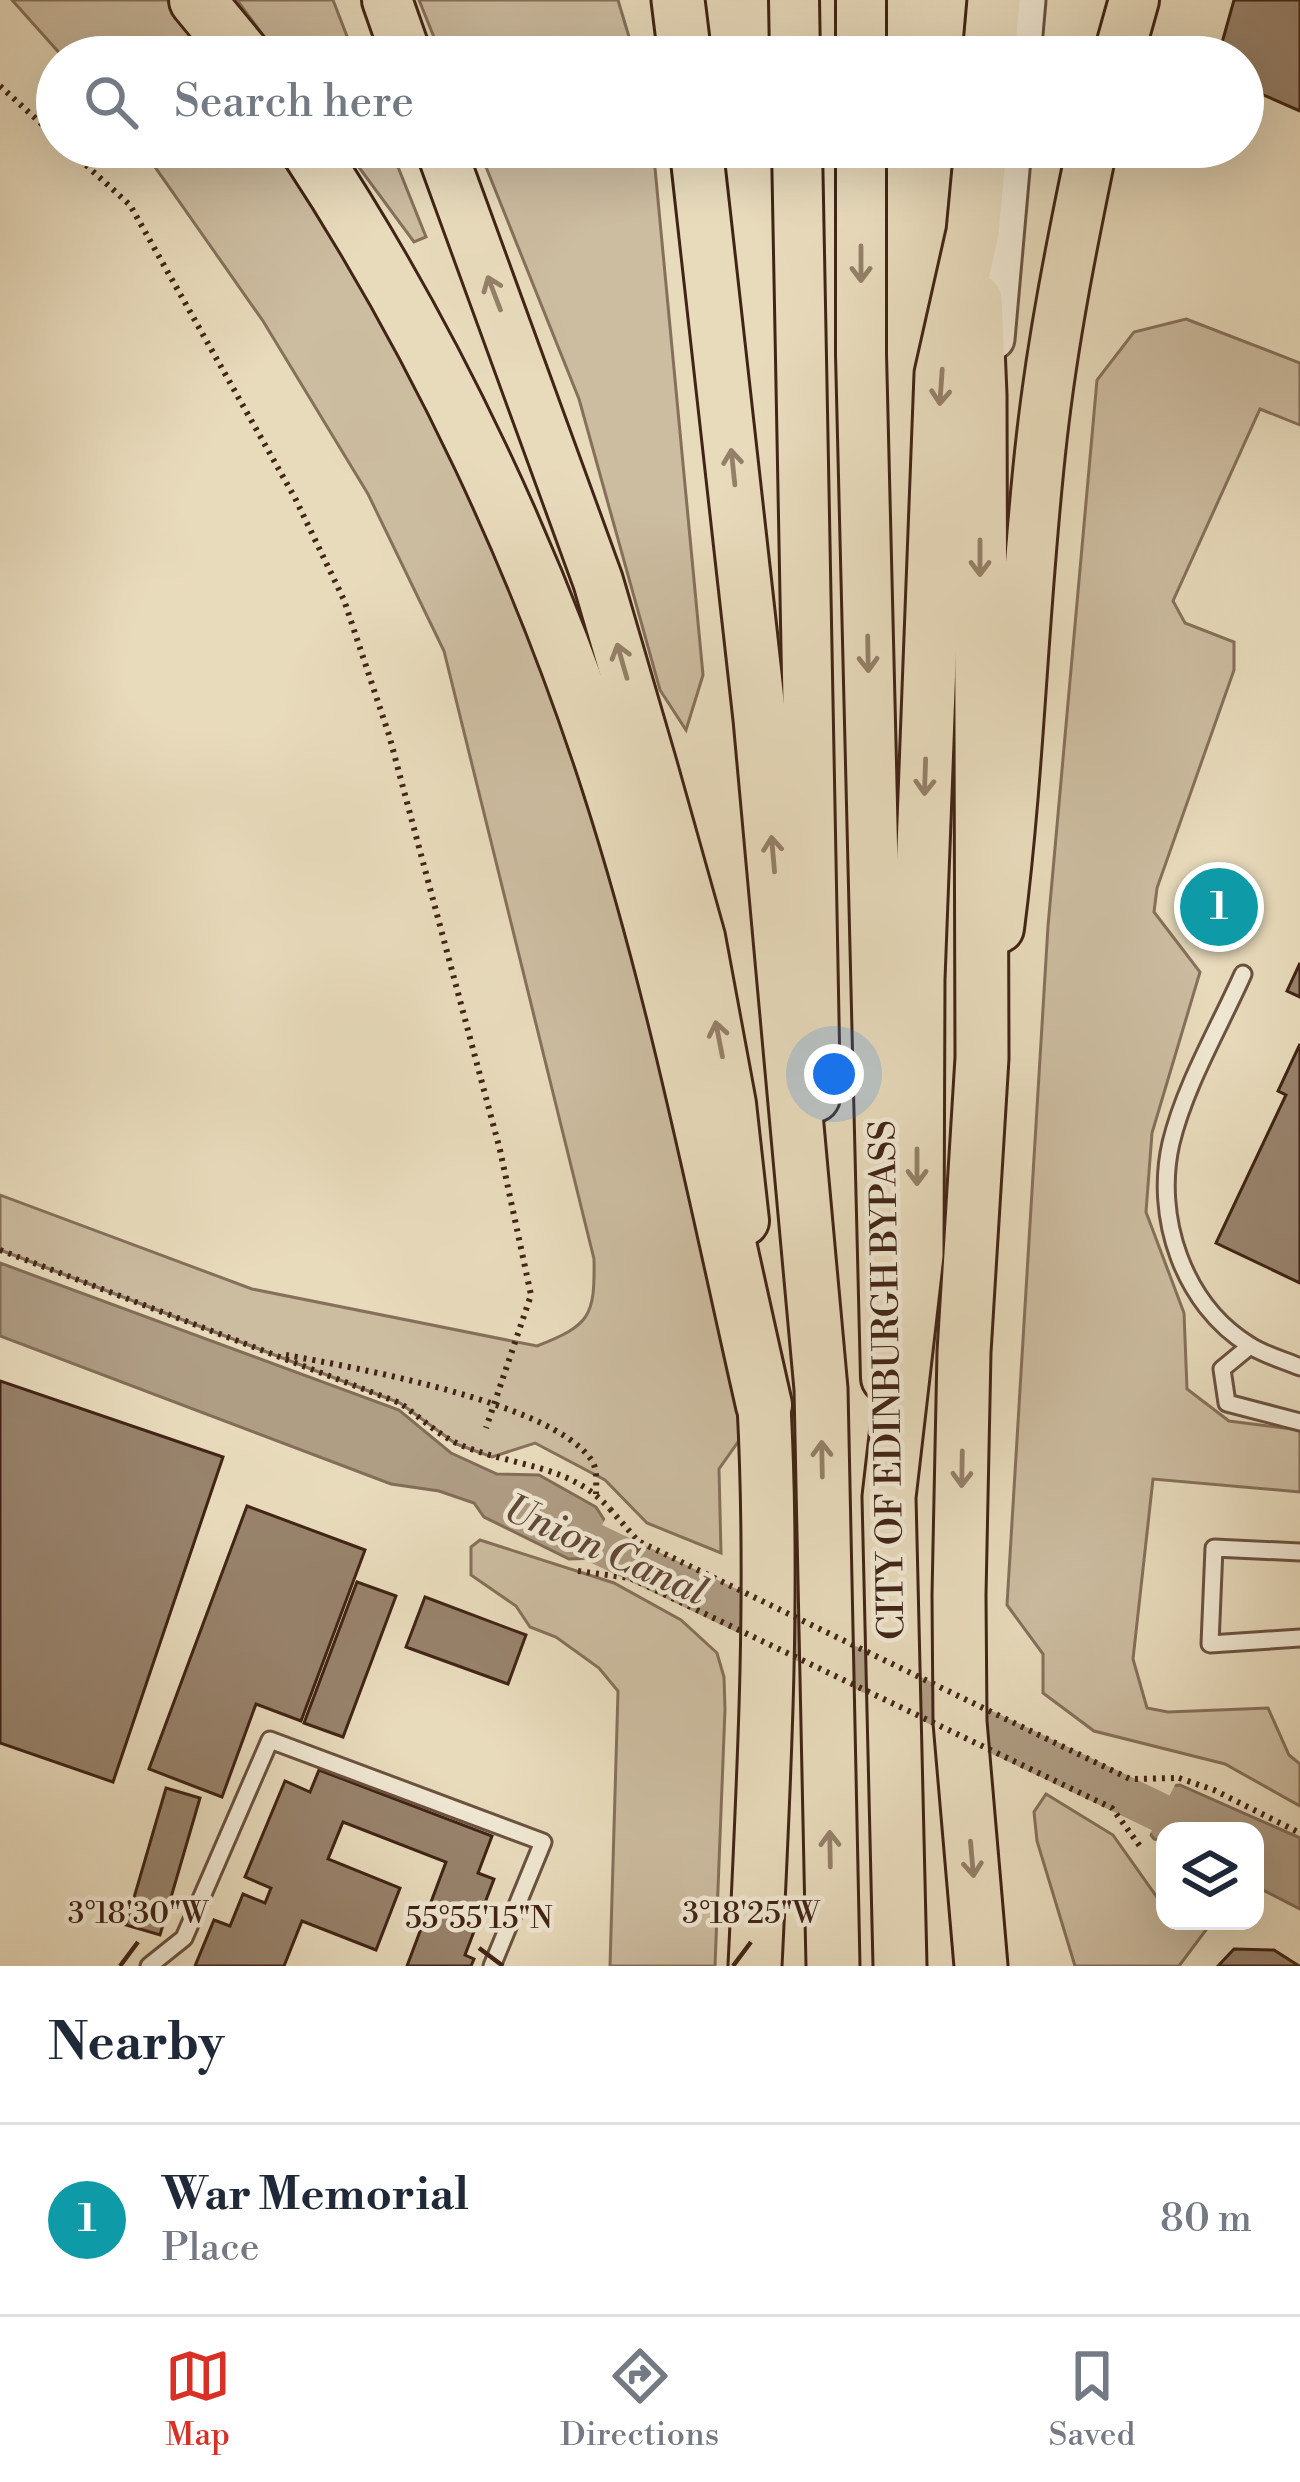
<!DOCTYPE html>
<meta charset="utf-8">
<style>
body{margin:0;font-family:"Libre Bodoni",serif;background:#f2f2f3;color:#1f2937}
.controls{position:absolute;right:36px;bottom:36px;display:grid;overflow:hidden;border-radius:24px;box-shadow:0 12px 48px #0002}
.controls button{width:108px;height:108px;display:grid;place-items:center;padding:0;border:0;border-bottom:3px solid #e0e1e3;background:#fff;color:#1f2937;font:60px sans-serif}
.you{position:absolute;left:834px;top:1074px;width:42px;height:42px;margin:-30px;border:9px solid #fff;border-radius:50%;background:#1a73e8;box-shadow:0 0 0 18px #1a73e833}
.badge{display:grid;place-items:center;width:78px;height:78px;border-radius:50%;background:#d93025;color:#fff;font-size:39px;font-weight:700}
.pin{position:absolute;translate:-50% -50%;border:6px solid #fff;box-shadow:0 3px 12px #0006}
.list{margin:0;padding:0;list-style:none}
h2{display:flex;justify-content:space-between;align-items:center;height:156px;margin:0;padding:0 48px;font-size:51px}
h2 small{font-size:39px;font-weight:400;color:#747a83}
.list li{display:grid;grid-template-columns:78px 1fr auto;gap:36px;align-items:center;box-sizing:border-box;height:192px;padding:0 48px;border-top:3px solid #e0e1e3}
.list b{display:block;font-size:45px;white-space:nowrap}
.list p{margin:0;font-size:39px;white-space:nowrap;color:#747a83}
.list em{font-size:39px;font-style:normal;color:#747a83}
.icon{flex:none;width:66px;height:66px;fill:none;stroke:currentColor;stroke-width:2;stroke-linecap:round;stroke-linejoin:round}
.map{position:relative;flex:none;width:1300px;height:1966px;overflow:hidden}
.search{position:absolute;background:#fff;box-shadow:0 12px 48px #0002;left:36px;right:36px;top:36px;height:132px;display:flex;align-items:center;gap:30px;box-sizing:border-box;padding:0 42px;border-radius:66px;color:#747a83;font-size:45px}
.sheet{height:348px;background:#fff}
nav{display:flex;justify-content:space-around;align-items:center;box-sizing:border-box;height:168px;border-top:3px solid #e0e1e3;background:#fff;font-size:33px;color:#747a83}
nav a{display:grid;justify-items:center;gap:6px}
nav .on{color:#d93025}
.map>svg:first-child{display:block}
.green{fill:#ccbca0;stroke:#86705b;stroke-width:3}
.water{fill:#af9d84;stroke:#836d58;stroke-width:3}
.pier{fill:#e8dbbc}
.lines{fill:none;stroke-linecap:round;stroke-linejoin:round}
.canal{stroke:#af9d84;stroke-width:39}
.building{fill:#98836c;stroke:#412416;stroke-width:3}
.service-casing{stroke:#6b5240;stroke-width:21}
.tertiary-casing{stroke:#6b5240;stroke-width:45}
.primary-casing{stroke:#412416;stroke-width:54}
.trunk-casing{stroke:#412416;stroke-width:57}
.motorway-casing{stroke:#412416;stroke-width:60}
.path{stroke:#412416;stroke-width:6;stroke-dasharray:3 6;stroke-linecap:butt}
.service{stroke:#f0e8d3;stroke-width:15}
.tertiary{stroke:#f0e8d3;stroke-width:39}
.primary{stroke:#e8dbbc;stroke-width:48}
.trunk{stroke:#e8dbbc;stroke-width:51}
.motorway{stroke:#e8dbbc;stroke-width:54}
.path-bridge{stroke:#412416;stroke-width:6;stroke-dasharray:3 6;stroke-linecap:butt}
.oneway{stroke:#948069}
.ticks{fill:none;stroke:#412416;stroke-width:4.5}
.labels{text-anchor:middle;stroke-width:9;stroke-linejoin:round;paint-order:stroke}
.street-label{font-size:36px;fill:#412416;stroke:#f0e8d3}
.water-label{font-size:39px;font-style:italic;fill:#624837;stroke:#f0e8d3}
.ticks-label{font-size:30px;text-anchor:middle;fill:#412416;stroke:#f0e8d3;stroke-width:9;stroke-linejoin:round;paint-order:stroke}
</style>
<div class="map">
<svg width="1300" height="1966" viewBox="0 0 1300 1966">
<rect width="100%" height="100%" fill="#e8dbbc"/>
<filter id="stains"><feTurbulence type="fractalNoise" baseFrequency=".00167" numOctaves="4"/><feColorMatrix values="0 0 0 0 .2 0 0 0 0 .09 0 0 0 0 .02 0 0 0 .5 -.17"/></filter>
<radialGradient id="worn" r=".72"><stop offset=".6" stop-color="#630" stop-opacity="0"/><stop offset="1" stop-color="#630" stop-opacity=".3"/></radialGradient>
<g class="green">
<path d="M12,0h185l47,57h-181z"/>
<path d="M237,0h96l22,57h-76z"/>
<path d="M419,0h199l17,57h-193z"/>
<path d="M141,147h166l195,355 262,903 -45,64 2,84 -74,-30 -42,-43 -70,-37 -43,14 -36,-13 -56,-41 -400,-153v-55l252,94 285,57c53,-21 58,-29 57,-87l-150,-608 -76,-157 -105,-173z"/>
<path d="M344,147h46l36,90 -12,5z"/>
<path d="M478,147h175l50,528 -17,55 -26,-40 -81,-291z"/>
<path d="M1186,319l114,44v62l-40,-16 -87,192 12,22 49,19v28l-77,218 -3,24 46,60 -48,161 -6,79 38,101 3,76 42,32 71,9v62l-147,-13 -20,180 14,49 21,4 100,-4 21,47 11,9v42l-75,-42 -131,-33 -51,-38v-39l-36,-49 41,-679 49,-546 37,-48z"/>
<path d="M480,1540l134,43 67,37 36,33 7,24 1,32 -10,257h-105l8,-275 -19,-23 -43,-31 -26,-10 -14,-21 -45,-31v-28z"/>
<path d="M1046,1794l67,41 46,65 6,2v19h39l5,5 -30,40h-104l-38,-125 -3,-29z"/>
</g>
<g class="water">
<path d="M0,1263l399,147 52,43 46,21 42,1 57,32 32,50 -59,2 -85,-42 -10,-14 -35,-12 -48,-7 -391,-148z"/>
<path d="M1180,1785l120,53v71l-45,-23v-55h-90v11l-11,-3 -37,-49z"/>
</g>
<g class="pier">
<path d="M608,1514l25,46 -52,5 12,-23z"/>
<path d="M1178,1779l-31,61 -36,-49 5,-6z"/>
</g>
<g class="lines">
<path class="canal" d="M582,1537l617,294"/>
</g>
<g class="building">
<path d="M1234,0h66v111l-57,-25v-29h-25z"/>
<path d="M1300,963v34l-13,-6z"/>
<path d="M1300,1044v239l-84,-40 70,-148 -8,-4z"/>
<path d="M0,1381l223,76 -110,325 -113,-39z"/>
<path d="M247,1506l118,44 -64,171 -45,-17 -34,93 -73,-28z"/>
<path d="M357,1582l39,14 -53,141 -39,-14z"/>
<path d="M425,1597l101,38 -18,49 -102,-37z"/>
<path d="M319,1770l173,66 -14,37 16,6 -29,76 9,4 -3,7h-64l39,-104 -103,-40 -15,37 72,29 -24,62 -74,-29 -18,45h-89l19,-46 16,6 13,-32 22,9 6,-15 -26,-11 40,-96 25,11z"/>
<path d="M166,1788l34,10 -40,137 -34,-10z"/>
<path d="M1234,1949l40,1 25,16h-81z"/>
</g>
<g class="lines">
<defs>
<g id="service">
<path d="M1243,974c-24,54 -58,111 -72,169 -17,74 12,161 78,202 15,10 35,15 51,22"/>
<path d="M1250,1346l-28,23 5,34 73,19"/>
<path d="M1300,1552l-86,-4 -4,96 90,-6"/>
<path d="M149,1966l35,-28 86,-198 273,102 -51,124"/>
</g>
<g id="tertiary">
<path d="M1020,57l5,-57"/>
<path d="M994,339l17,-192"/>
</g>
<g id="primary">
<path d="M387,0l20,57"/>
<path d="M794,0l1,57"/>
<path d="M861,0v57"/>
<path d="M1118,57l16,-57"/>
<path d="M440,147l158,434 54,185 48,171 31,167 13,117"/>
<path d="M797,147l18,950"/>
<path d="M861,147v207l25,1024"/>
<path d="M999,928c21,-164 24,-329 43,-493 11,-97 30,-192 50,-288"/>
</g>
<g id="trunk">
<path d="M678,0l7,57"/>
<path d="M989,57l5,-57"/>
<path d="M696,147l64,572 61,670 12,577"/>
<path d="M976,300l4,95 2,663 -18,294 -5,243 1,127 21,244"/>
<path d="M755,1966c9,-188 19,-373 9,-561"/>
<path d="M900,1966l-11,-469 28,-242 1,-276 23,-605 32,-142 8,-85"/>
</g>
<g id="motorway">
<path d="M197,0l47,57"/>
<path d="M307,147c129,196 232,416 304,640 65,202 106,411 153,618"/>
</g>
</defs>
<use href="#service" class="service-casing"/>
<use href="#tertiary" class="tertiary-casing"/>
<use href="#primary" class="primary-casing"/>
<use href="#trunk" class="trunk-casing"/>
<use href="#motorway" class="motorway-casing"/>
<g class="path">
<path d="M0,86l57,52"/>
<path d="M66,147l64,58 165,293 49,102 45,135 111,415 31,145 -45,133"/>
<path d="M0,1250l400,153c20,14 40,34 63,43 52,21 107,18 147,63"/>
<path d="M286,1355c71,13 262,47 304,103 8,9 6,24 6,36"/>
<path d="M1179,1778l35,12 86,43"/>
</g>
<use href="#service" class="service"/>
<use href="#tertiary" class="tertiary"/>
<use href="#primary" class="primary"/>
<use href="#trunk" class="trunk"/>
<use href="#motorway" class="motorway"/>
<g class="path-bridge">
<path d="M610,1509l28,32 492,238 49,-1"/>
<path d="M578,1571l52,7 482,230 30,41"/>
</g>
</g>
<defs><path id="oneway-shaft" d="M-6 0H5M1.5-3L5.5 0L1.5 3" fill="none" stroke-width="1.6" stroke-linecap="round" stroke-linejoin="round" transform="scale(3)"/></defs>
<g class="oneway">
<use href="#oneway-shaft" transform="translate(861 264) rotate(90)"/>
<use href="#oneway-shaft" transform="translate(494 293) rotate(-111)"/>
<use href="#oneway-shaft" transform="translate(941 387) rotate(94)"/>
<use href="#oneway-shaft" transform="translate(733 467) rotate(-96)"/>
<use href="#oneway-shaft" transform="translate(980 558) rotate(90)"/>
<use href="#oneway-shaft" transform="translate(868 654) rotate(89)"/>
<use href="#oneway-shaft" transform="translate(622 661) rotate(-106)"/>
<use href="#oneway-shaft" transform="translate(925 777) rotate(92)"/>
<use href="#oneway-shaft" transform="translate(773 854) rotate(-95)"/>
<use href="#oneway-shaft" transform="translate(719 1039) rotate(-101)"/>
<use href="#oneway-shaft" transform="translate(917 1167) rotate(90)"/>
<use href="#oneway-shaft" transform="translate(822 1459) rotate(-91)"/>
<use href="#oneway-shaft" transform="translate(962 1469) rotate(91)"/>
<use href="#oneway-shaft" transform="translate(830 1849) rotate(-91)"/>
<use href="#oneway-shaft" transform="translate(972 1859) rotate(85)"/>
</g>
<path class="ticks" d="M479,1948l24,18M120,1966l18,-24M733,1966l18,-24"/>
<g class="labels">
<g class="street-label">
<text transform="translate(886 1380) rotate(-91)" y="13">CITY OF EDINBURGH BYPASS</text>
</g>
<g class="water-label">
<text transform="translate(606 1549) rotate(24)" y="14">Union Canal</text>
</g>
</g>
<g class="ticks-label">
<text x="138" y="1923">3°18'30"W</text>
<text x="751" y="1923">3°18'25"W</text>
<text x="479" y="1928">55°55'15"N</text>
</g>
<rect width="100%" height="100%" filter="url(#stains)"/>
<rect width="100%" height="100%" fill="url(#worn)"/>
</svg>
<div class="controls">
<button><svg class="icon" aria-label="layers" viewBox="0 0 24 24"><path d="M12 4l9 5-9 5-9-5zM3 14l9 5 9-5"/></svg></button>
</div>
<div class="you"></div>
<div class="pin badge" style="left:1219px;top:907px;background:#0f9aa8">1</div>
<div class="search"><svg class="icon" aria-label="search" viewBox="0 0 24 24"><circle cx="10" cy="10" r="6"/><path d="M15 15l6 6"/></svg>Search here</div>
</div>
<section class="sheet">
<h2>Nearby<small></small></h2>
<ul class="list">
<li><span class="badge" style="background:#0f9aa8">1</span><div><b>War Memorial</b><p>Place</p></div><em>80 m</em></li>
</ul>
</section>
<nav>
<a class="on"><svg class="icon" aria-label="map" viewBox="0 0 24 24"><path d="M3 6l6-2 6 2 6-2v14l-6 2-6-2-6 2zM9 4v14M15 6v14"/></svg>Map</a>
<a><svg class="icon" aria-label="directions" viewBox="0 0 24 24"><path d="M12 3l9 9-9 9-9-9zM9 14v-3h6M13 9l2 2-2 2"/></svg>Directions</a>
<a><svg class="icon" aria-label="saved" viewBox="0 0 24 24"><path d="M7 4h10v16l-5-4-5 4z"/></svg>Saved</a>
</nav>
